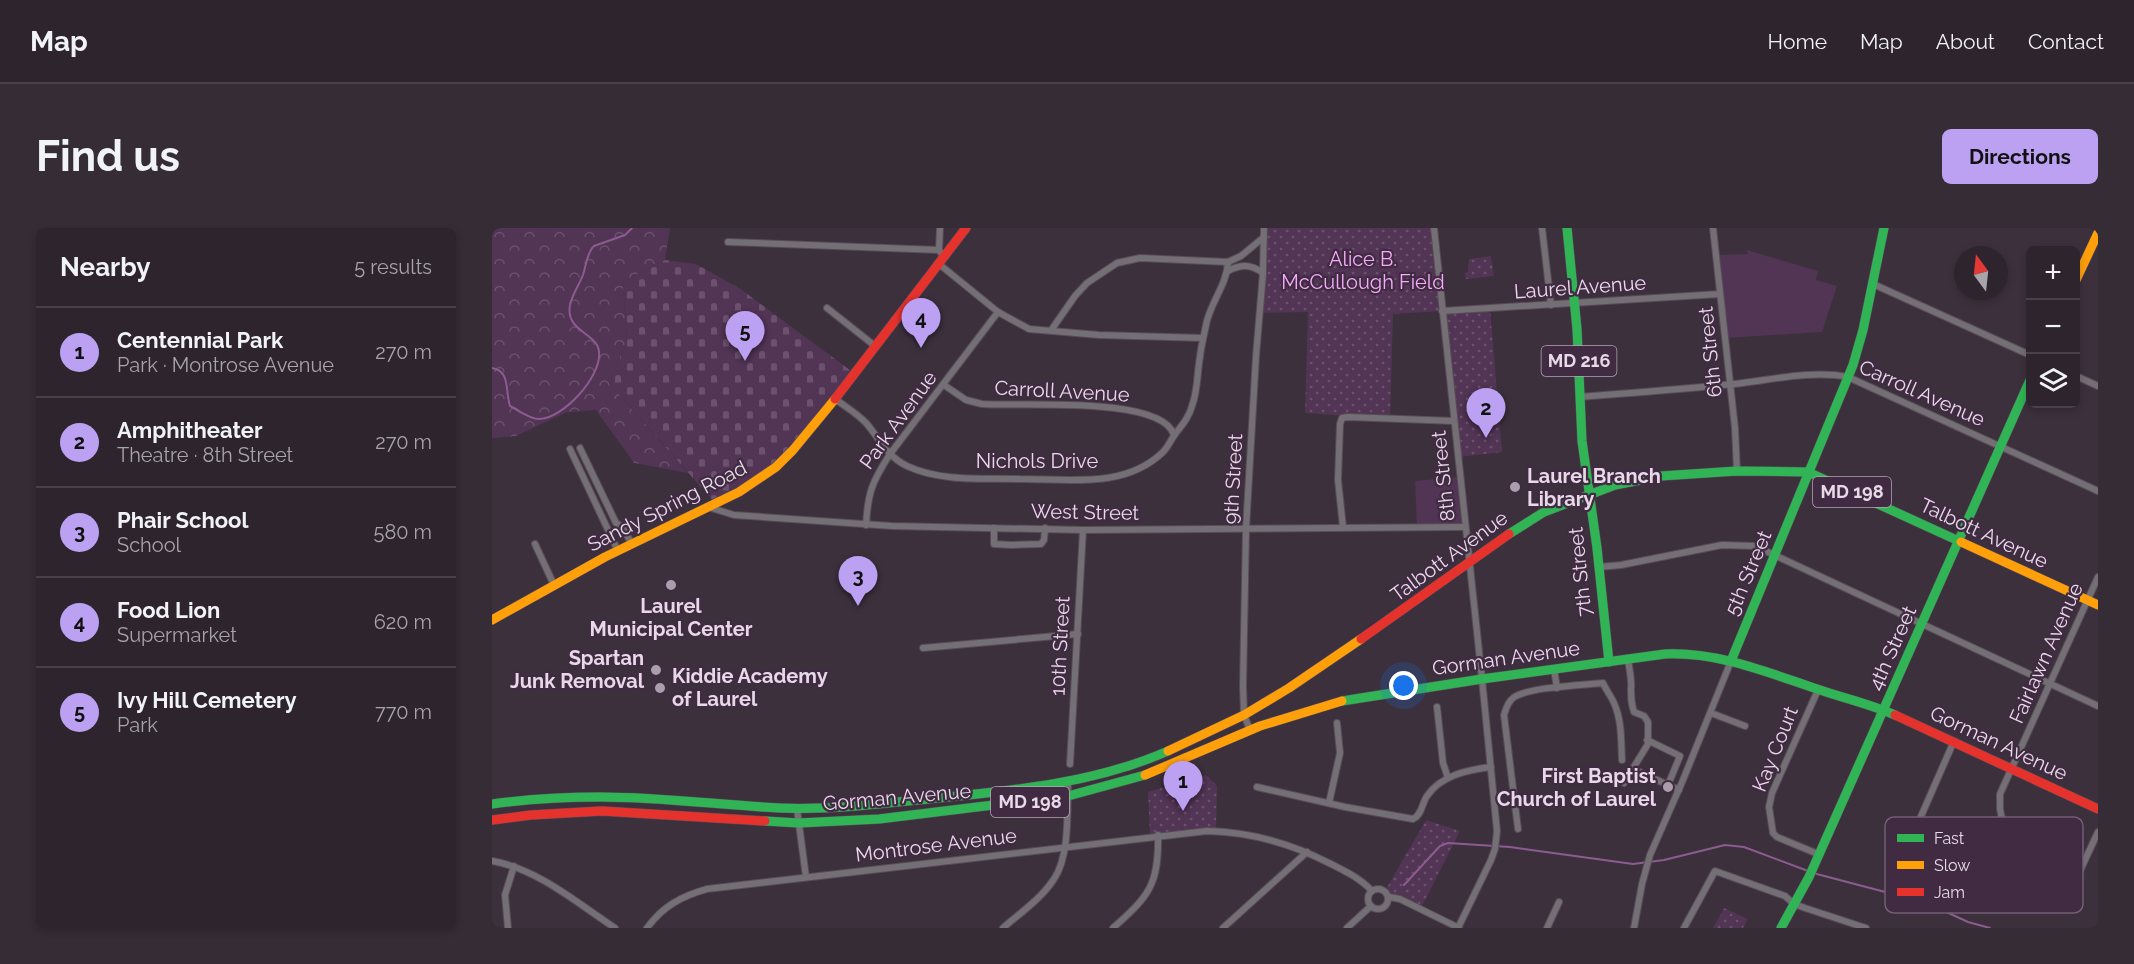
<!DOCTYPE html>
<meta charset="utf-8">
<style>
body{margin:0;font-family:Raleway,sans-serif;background:#352c36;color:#f1f3f6}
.controls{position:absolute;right:18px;top:18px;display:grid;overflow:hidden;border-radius:9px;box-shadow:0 3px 9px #0003}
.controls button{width:54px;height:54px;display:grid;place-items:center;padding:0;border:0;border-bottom:2px solid #48414a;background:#2d242e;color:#f1f3f6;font:30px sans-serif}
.compass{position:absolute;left:1462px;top:18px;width:54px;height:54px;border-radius:50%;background:#2d242e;box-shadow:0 3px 9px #0003;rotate:345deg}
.you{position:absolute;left:912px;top:458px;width:21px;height:21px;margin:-15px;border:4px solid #fff;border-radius:50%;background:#1a73e8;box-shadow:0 0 0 9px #1a73e833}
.badge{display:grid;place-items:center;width:39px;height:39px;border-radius:50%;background:#bca0f2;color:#111;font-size:20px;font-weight:700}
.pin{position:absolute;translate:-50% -50px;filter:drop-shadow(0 2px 3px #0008)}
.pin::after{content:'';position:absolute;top:32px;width:21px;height:18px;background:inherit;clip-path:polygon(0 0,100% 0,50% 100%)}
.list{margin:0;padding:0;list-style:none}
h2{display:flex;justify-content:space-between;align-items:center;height:78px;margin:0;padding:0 24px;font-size:26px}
h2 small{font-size:20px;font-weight:400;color:#a7a4aa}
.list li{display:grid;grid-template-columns:39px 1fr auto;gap:18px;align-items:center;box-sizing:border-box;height:90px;padding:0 24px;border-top:2px solid #48414a}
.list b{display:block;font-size:22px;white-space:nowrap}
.list p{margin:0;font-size:20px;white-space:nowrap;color:#a7a4aa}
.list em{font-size:20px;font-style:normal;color:#a7a4aa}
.icon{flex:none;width:33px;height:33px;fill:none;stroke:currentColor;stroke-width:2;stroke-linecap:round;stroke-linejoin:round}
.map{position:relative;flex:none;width:1606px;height:700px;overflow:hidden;border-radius:9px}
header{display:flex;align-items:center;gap:36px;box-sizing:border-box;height:84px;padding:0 30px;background:#2d242e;border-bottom:2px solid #48414a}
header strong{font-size:28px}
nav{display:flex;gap:33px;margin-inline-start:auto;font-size:21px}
.intro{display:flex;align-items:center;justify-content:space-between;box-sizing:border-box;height:144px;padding:0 36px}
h1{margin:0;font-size:42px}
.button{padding:15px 27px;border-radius:9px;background:#bca0f2;color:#111;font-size:21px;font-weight:700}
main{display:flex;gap:36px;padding:0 36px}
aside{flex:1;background:#2d242e;border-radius:9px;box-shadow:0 3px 9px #0003}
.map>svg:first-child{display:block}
.grass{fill:#523455}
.forest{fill:url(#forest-crowns)}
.cemetery{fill:url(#cemetery-stones)}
.park{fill:url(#park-dots)}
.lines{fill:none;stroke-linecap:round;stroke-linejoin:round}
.stream{stroke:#8c5c90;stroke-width:2}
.street-casing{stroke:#574c57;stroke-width:8}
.fast-casing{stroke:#574c57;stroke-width:10}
.slow-casing{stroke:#574c57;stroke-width:10}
.jam-casing{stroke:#574c57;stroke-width:10}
.street{stroke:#746f74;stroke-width:6}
.fast{stroke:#30b455;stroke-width:9}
.slow{stroke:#ff9f0a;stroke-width:9}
.jam{stroke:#e5322d;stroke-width:9}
.poi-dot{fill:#ab9eac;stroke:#402b42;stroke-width:2}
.labels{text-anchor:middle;stroke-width:4.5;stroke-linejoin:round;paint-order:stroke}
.shield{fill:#402b42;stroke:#b5a5b6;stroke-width:1.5}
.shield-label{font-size:18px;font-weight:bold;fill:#e7d9e7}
.park-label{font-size:20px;fill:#f5abfa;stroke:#402b42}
.street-label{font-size:20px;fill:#e7d9e7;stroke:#402b42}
.poi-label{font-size:20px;font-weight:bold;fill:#e7d9e7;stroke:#402b42;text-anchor:start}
.key{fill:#402b42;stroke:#725f74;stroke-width:1.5}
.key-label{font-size:16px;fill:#e7d9e7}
</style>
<header>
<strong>Map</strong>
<nav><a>Home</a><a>Map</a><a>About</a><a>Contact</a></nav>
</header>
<div class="intro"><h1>Find us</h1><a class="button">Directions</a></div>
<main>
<aside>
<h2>Nearby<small>5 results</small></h2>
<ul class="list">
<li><span class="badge">1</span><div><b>Centennial Park</b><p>Park · Montrose Avenue</p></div><em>270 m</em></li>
<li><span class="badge">2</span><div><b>Amphitheater</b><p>Theatre · 8th Street</p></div><em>270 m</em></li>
<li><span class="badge">3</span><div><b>Phair School</b><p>School</p></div><em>580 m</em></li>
<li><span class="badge">4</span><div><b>Food Lion</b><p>Supermarket</p></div><em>620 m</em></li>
<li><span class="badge">5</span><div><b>Ivy Hill Cemetery</b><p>Park</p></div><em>770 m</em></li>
</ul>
</aside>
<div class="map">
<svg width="1606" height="700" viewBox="0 0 1606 700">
<defs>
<pattern id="forest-crowns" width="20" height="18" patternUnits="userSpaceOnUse" patternTransform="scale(1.5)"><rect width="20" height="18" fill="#523455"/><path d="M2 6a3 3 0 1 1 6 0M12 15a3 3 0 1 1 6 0" fill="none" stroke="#6b516d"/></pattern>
<pattern id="cemetery-stones" width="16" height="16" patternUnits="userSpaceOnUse" patternTransform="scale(1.5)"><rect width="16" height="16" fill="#523455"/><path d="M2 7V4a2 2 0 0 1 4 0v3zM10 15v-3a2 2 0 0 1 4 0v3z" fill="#6b516d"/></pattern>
<pattern id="park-dots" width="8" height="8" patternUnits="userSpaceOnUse" patternTransform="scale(1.5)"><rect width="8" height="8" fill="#523455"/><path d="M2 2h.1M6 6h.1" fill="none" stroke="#6b516d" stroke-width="1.8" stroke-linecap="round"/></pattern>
</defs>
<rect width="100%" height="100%" fill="#3c303d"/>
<g class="grass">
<path d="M1255,22l71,21 -2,9 21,6 -15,46 -97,6 -9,-83 32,-1z"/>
<path d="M968,249l5,50h-48l-2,-46z"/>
</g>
<path class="forest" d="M0,0h178l-5,32 -42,22 4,59 -18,42 79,90 -54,-10 -38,-53 -29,2 -51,24 -24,2z"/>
<path class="cemetery" d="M173,32l31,4 43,24 115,85 -61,77 -78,53 -106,-120 18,-42 -4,-59z"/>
<g class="park">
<path d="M773,0h169l8,83 48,-2 12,143 -44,5 -16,-146 -49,3 -3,105 -85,-6 3,-101 -49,1z"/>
<path d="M999,28l3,20 -28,3 -1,-6 3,-1 1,-13z"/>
<path d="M714,547l11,11 -1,45 -66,5 -2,-44z"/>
<path d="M934,592l34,11 -40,79 -31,-13 -4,-6z"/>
<path d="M1232,680l24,11 -5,9h-30z"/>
</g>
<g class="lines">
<g class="stream">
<path d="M0,140c19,3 13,24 18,38 8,4 19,13 29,13 24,0 63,-43 60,-67 -1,-19 -34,-20 -29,-47 2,-10 9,-20 13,-30 3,-9 4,-23 11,-29l31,-11 7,-7"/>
<path d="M1321,645l114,30 41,19 22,6"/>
<path d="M912,657l36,-39 8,-3 62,4 123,17 31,-4 61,-15 19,2 64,24"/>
</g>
<defs>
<g id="street">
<path d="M448,0l-1,22 2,3"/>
<path d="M942,0l48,451 15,152 -2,18 -4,11 -33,68"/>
<path d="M1050,0l9,77"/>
<path d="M1221,0l22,200 2,43"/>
<path d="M236,14l211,8"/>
<path d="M447,36l59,48 31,17 70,6 104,3"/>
<path d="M736,43c13,-7 23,-7 35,2"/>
<path d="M1381,56l157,71"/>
<path d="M335,80l48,38"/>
<path d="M950,83l278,-17"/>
<path d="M560,101l23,-33 12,-13 30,-20 23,-5 88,4 13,-6 23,-19"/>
<path d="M1584,148l22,10"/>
<path d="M452,157l22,15 16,4c37,3 180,-9 192,31"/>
<path d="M1087,169c52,-4 104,-8 155,-13 37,-4 77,-14 114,-7l250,114"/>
<path d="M343,171c11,8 23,15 32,25 13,16 21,33 40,42 34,16 77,12 113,13 49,0 105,10 143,-27 6,-6 8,-13 13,-19 7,-9 13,-16 16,-27 6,-16 5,-33 8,-49 1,-11 4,-21 6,-32 4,-22 21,-40 22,-63"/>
<path d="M88,220l36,75 6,4 10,17"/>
<path d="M78,221l48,102"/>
<path d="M216,279l26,8 158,11 191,4 382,-3"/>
<path d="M374,297c2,-33 6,-43 24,-71l108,-142"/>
<path d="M851,299l-5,-47 2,-56 2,-6 6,-1 106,4"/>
<path d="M502,300v16l17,1 30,-1 3,-4 1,-12"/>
<path d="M43,316l19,41"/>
<path d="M1107,339l22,-2 101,-20 33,1 343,160"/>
<path d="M431,420l155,-14"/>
<path d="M1062,441l3,19"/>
<path d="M1326,462l-46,103 -3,14 4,26 4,4 41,17"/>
<path d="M945,479l6,56 5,15"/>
<path d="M1219,485l34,13"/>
<path d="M758,502l-6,-15 -1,-29 3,-157 10,-173 7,-83 1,-45"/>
<path d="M1155,512l33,16 -12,29"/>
<path d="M1462,513l-39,89 -1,14 7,8 134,44c7,0 12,-2 17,-8l26,-56"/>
<path d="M578,536l13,-234"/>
<path d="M1141,541l46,21"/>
<path d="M1132,555l24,-39v-22l-4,-6 -10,-4c-3,-9 -3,-14 -3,-23 1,-10 -2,-21 -3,-30"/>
<path d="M765,559l88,20 68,12c9,-4 9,-16 14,-23 14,-21 41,-26 64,-29"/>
<path d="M837,575l11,-50 -3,-30"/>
<path d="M305,581l9,68"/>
<path d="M1026,601l-14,-114c2,-6 3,-12 9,-17 14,-11 70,-13 90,-15 3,7 8,13 11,20 8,18 7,38 8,57"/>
<path d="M0,633c46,8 85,42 123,67"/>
<path d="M1512,651l4,-30 -8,-40v-15l98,-217"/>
<circle cx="886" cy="671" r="10"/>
<path d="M897,669l11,2 59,29"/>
<path d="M16,700l-3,-33 9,-29"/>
<path d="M155,700c16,-22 35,-32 60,-39l500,-58c44,1 83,12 122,32 16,8 31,15 43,28"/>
<path d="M511,700c17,-15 38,-29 51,-49 16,-23 13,-69 14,-97"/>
<path d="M621,700c36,-32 46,-43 45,-93"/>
<path d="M731,700l84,-76"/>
<path d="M855,700l24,-22"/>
<path d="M1055,700l12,-26"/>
<path d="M1142,700l8,-44 8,-29 33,-75 48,-119"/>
<path d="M1192,700l31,-57 70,25 9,8 11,4 61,20"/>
</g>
<g id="fast">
<path d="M1075,0l10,101 5,112 15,107 12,114"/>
<path d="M1017,306l35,-22 71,-27 46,-9 76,-5 71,1 153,70"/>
<path d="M1239,433l122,-296 10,-35 21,-102"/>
<path d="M850,473l140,-22 183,-25c54,-2 101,18 152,35 26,9 53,15 78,26"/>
<path d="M0,576c36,-5 73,-7 109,-7 59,0 119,8 178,11 50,2 100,-4 149,-9 82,-8 165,-15 240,-48"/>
<path d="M273,593l34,2 80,-4 189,-23 77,-21"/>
<path d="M1289,700l28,-51 221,-497"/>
</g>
<g id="slow">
<path d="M1584,52l22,-47"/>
<path d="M1469,314l137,63"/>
<path d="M0,392l113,-63 134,-65 37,-25 17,-17 42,-51"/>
<path d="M676,523l76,-36 45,-27 72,-49"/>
<path d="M653,547l115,-49 82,-25"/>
</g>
<g id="jam">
<path d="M343,171l131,-171"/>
<path d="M869,411l148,-105"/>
<path d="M1403,487l203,94"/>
<path d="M0,592l39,-5 71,-4 163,10"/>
</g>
</defs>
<use href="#street" class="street-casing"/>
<use href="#fast" class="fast-casing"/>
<use href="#slow" class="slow-casing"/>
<use href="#jam" class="jam-casing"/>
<use href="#street" class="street"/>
<use href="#fast" class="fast"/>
<use href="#slow" class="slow"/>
<use href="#jam" class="jam"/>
</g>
<g class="poi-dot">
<circle cx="1023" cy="259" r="6"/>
<circle cx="179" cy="357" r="6"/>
<circle cx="164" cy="442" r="6"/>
<circle cx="168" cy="460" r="6"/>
<circle cx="1176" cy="559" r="6"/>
</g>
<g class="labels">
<g class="shield">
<rect x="1049.5" y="118" width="75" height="30" rx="4.5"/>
<rect x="1321" y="249" width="78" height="30" rx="4.5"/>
<rect x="499" y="559" width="78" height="30" rx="4.5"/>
</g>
<g class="shield-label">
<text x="1087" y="139">MD 216</text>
<text x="1360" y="270">MD 198</text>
<text x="538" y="580">MD 198</text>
</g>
<g class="park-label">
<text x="871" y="38">Alice B.<tspan x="871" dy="23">McCullough Field</tspan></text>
</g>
<g class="street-label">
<text transform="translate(1088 59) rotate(-4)" y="7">Laurel Avenue</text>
<text transform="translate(1218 124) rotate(-96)" y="7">6th Street</text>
<text transform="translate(570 163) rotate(3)" y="7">Carroll Avenue</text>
<text transform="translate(1430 165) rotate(24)" y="7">Carroll Avenue</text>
<text transform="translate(406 192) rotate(-54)" y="7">Park Avenue</text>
<text x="545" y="240">Nichols Drive</text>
<text transform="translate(951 248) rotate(-96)" y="7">8th Street</text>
<text transform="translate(741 251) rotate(-87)" y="7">9th Street</text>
<text transform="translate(175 278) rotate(-27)" y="7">Sandy Spring Road</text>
<text transform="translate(593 284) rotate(1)" y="7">West Street</text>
<text transform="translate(1492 305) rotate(25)" y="7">Talbott Avenue</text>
<text transform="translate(957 328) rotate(-36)" y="7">Talbott Avenue</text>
<text transform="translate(1088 344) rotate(-96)" y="7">7th Street</text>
<text transform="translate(1256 345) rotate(-67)" y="7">5th Street</text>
<text transform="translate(568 418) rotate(-87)" y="7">10th Street</text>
<text transform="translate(1400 420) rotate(-66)" y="7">4th Street</text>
<text transform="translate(1554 425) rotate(-66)" y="7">Fairlawn Avenue</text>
<text transform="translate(1014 430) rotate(-8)" y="7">Gorman Avenue</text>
<text transform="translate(1507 515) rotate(25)" y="7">Gorman Avenue</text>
<text transform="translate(1283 521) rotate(-68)" y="7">Kay Court</text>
<text transform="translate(405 569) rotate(-5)" y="7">Gorman Avenue</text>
<text transform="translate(444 617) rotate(-7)" y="7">Montrose Avenue</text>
</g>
<g class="poi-label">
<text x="1035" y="255">Laurel Branch<tspan x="1035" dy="23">Library</tspan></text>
<text x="179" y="385" text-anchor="middle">Laurel<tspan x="179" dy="23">Municipal Center</tspan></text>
<text x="152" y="437" text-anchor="end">Spartan<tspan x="152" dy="23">Junk Removal</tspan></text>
<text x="180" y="455">Kiddie Academy<tspan x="180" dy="23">of Laurel</tspan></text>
<text x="1164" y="555" text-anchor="end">First Baptist<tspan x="1164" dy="23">Church of Laurel</tspan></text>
</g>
</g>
<rect x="1393" y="589" width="198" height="96" rx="9" class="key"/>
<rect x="1405" y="606" width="27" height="8" fill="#30b455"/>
<rect x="1405" y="633" width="27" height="8" fill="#ff9f0a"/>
<rect x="1405" y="660" width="27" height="8" fill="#e5322d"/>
<g class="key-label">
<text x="1442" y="616">Fast</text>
<text x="1442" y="643">Slow</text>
<text x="1442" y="670">Jam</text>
</g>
</svg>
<div class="controls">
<button>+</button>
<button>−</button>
<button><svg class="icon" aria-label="layers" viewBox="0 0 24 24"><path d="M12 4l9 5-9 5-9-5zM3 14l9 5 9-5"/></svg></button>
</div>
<svg class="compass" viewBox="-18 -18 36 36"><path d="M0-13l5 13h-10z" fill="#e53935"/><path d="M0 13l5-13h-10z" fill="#a7a4aa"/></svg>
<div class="you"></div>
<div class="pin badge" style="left:691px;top:583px">1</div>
<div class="pin badge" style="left:994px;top:210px">2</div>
<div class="pin badge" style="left:366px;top:378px">3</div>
<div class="pin badge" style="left:429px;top:120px">4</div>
<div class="pin badge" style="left:253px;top:133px">5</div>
</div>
</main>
